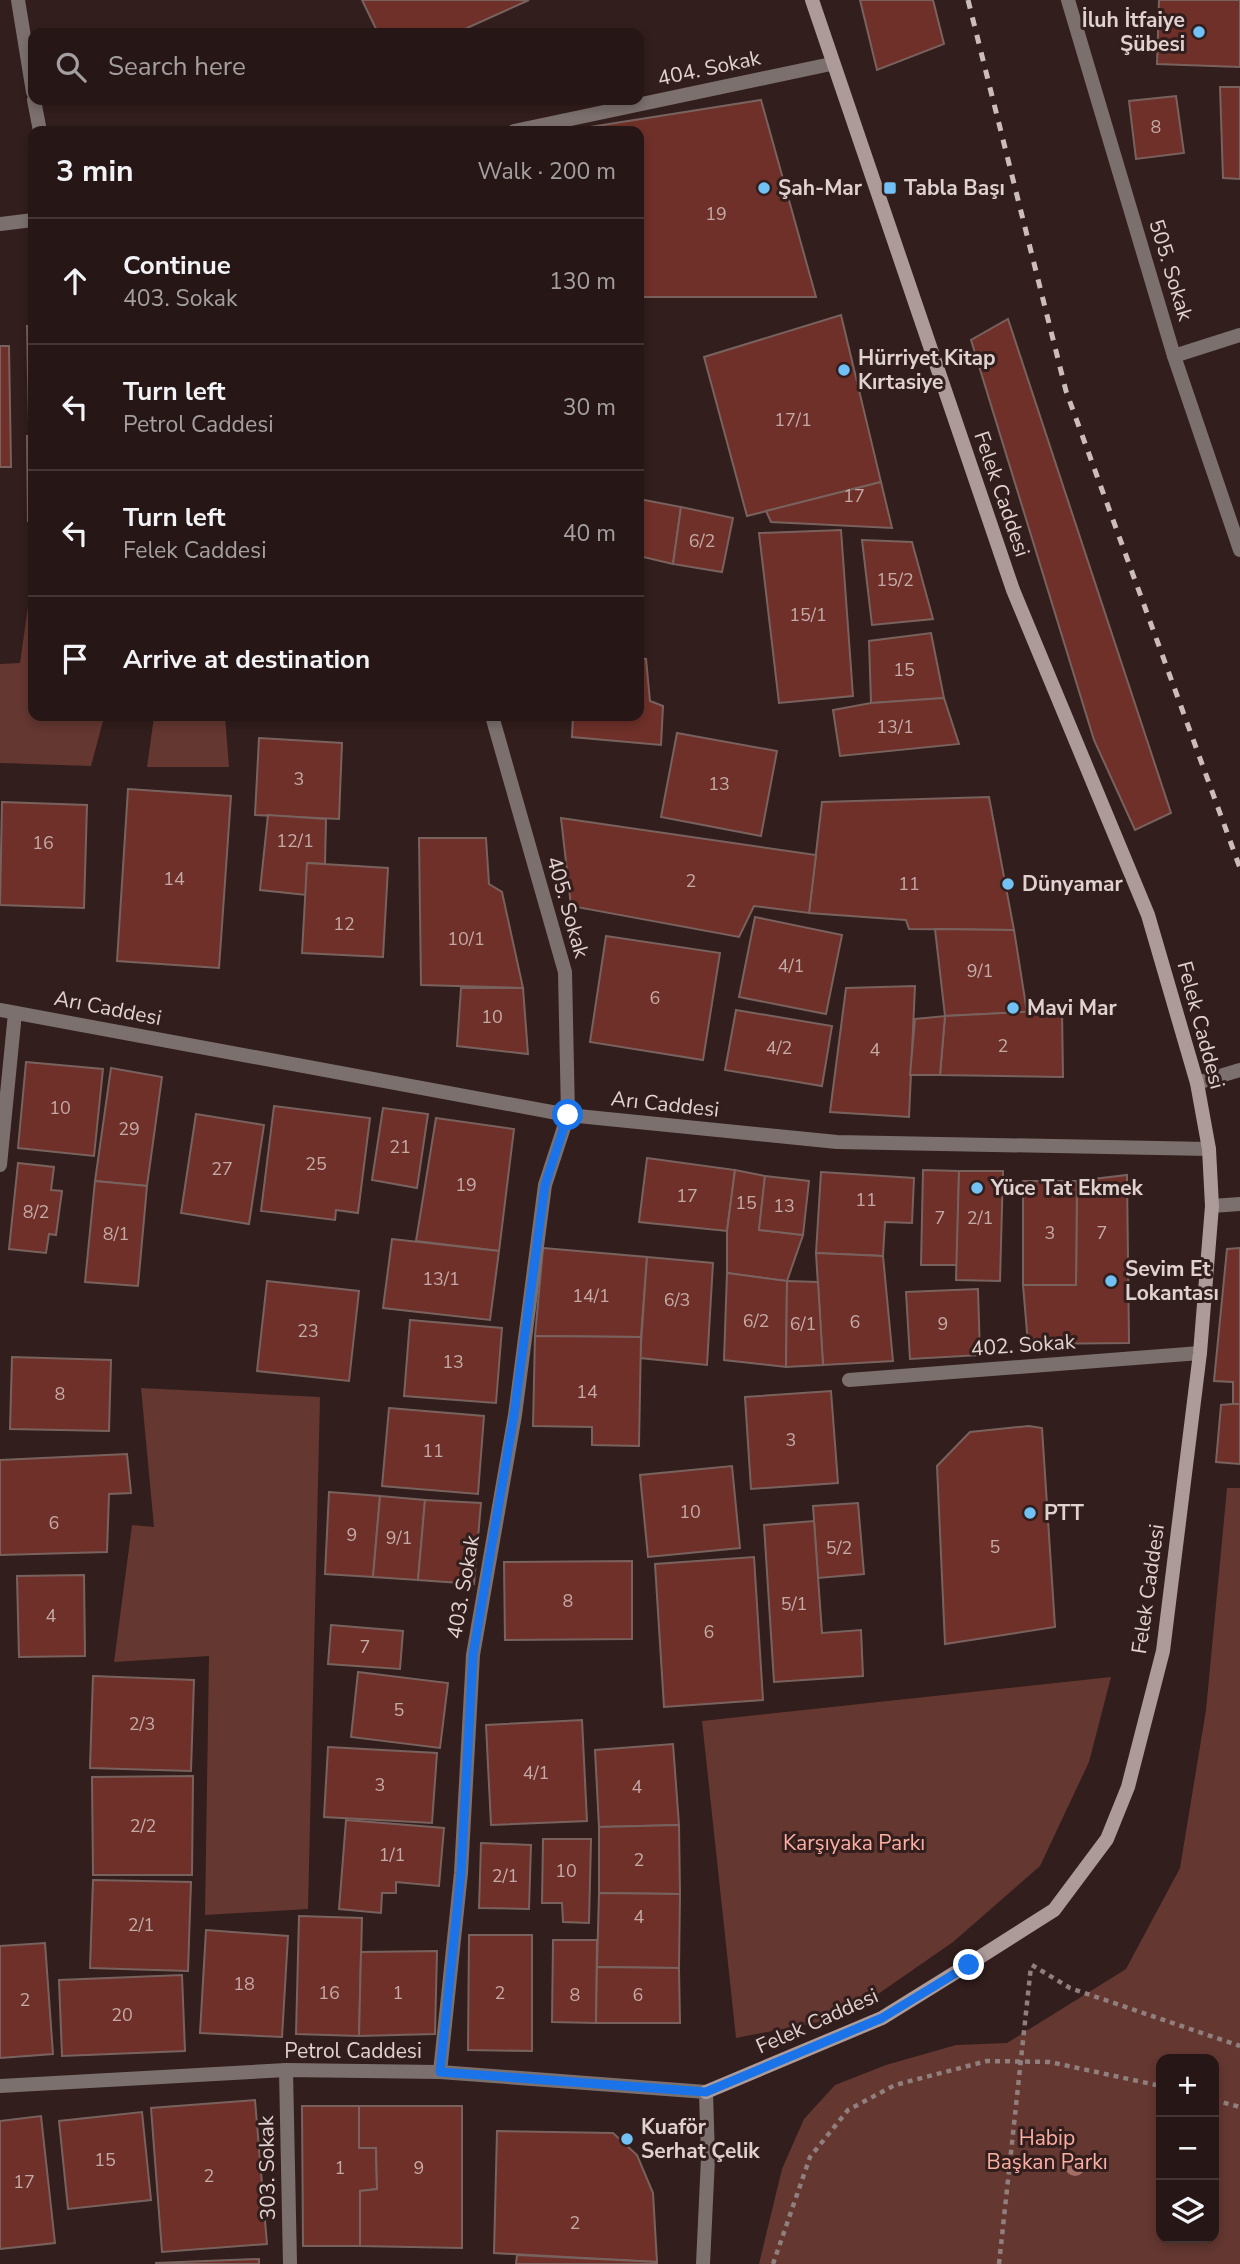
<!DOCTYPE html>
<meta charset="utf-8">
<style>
body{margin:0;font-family:"Nunito Sans",sans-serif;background:#322322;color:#f1f3f6}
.controls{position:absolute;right:21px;bottom:21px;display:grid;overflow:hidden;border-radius:14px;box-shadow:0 4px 10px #0003}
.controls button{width:63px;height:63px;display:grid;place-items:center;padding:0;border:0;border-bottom:2px solid #423534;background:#261615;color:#f1f3f6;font:35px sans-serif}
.stop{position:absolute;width:21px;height:21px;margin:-16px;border:5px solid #1a73e8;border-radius:50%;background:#fff}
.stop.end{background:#1a73e8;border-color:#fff;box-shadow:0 2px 7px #0008}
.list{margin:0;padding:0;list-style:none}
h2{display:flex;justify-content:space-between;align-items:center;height:91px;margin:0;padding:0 28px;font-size:30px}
h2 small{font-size:23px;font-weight:400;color:#a49fa0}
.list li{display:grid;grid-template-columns:46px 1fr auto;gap:21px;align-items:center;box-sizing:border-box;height:126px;padding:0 28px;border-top:2px solid #423534}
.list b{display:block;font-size:26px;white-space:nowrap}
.list p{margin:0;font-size:23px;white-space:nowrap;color:#a49fa0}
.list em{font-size:23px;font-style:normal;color:#a49fa0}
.icon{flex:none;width:38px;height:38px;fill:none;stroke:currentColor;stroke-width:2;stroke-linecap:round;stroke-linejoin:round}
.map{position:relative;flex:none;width:1240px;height:2264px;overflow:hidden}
.search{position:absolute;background:#261615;box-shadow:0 4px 10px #0003;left:28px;top:28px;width:616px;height:77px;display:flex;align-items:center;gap:18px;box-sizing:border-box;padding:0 24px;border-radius:14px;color:#a49fa0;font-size:26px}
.panel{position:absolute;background:#261615;box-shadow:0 4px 10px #0003;left:28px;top:126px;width:616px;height:595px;border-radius:14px}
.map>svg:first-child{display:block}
.green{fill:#643731;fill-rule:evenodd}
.building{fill:#6e3029;stroke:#79625e;stroke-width:2}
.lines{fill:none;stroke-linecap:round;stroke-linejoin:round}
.path{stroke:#907f7d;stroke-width:4.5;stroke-dasharray:5 5;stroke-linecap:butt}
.minor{stroke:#7b706e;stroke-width:14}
.tertiary{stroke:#7b706e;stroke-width:14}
.secondary{stroke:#ac9b98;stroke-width:14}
.rail{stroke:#ccbdbb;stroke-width:5;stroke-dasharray:9 9;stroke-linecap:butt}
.tree{fill:#a26e66}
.route{stroke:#1a73e8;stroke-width:9}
.poi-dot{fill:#71c1f5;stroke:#321e1c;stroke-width:2.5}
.labels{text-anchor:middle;stroke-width:6;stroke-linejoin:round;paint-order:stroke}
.number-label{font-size:18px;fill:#c4aaa6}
.poi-label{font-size:21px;font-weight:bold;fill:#e0d2d0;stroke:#321e1c;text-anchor:start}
.street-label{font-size:21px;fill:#e0d2d0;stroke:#321e1c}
.park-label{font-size:21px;fill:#feafa3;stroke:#321e1c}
</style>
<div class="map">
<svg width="1240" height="2264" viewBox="0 0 1240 2264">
<rect width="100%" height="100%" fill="#321e1c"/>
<g class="green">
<path d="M33,572v144h192l4,51h-82l7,-50 -51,4 -12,45 -91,-3v-99l20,-1z"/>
<path d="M141,1388l179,9 -12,512 -103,6 4,-259 -95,6 18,-137 22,2z"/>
<path d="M1227,1488h13v776h-481l23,-95 22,-50 31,-34 51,-20 70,-20 51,-2 119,-74 54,-101 26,-158zM1161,2059h53v179h-53z"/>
<path d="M1111,1677l-22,85 -49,104 -87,76 -108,75 -109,21 -34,-317z"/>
</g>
<g class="building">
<path d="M362,0h167l-73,33h-78z"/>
<path d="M860,0h73l11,44 -67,26z"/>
<path d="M1159,0h81v67l-83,-3z"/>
<path d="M1220,87h20v92l-17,-1z"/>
<path d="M1176,96l8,57 -48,6 -7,-58z"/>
<path d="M761,100l55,197h-177v-166h-74z"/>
<path d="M841,315l40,167 -134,34 -43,-159z"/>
<path d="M1008,319l163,494 -36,17 -41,-90 -123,-400z"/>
<path d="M27,326h6v96h-4z"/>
<path d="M0,346h9l2,121h-11z"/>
<path d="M27,436h6v85h-5z"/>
<path d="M881,482l11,46 -121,-6 -5,-11z"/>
<path d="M639,499l42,8 -8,57 -34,-8z"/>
<path d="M681,507l52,11 -11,54 -49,-8z"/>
<path d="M841,530l12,166 -74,7 -20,-170z"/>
<path d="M862,540l50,2 21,77 -61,6z"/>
<path d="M931,633l13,65 -73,5 -2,-62z"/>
<path d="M639,658l7,1 4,42 13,5 -2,39 -89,-8 1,-21h66z"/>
<path d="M944,698l15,46 -119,12 -7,-46 38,-7z"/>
<path d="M677,733l100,18 -16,85 -100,-19z"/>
<path d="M259,738l83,5 -3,76 -84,-4z"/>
<path d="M128,789l103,7 -12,172 -102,-7z"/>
<path d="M989,797l25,133 -105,-1 -3,-9 -97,-7 13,-111z"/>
<path d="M2,802l85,3 -3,103 -84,-3z"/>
<path d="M268,815l58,4 -1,45 -18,-1 -1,32 -46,-5z"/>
<path d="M561,818l255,37 -7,58 -55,-7 -15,31 -168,-31z"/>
<path d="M419,838h67l3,46 13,8 21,96 -102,-3z"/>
<path d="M307,863l81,5 -5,89 -81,-4z"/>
<path d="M755,917l87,18 -16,79 -87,-17z"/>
<path d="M935,929l79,1 13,82 -82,4z"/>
<path d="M606,936l114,17 -17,107 -113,-18z"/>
<path d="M915,986l-6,131 -79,-5 16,-124z"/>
<path d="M461,988h62l5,66 -71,-8z"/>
<path d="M736,1010l96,16 -10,60 -97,-16z"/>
<path d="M1062,1010l1,67 -123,-2 5,-59z"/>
<path d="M945,1016l-5,59h-30l5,-56z"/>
<path d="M26,1062l77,7 -9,87 -76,-8z"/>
<path d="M111,1068l51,9 -15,109 -52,-5z"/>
<path d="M274,1106l96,12 -12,95 -22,-3 -1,10 -74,-9z"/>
<path d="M383,1108l45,6 -11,74 -45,-8z"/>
<path d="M196,1114l68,11 -15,99 -68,-11z"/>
<path d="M436,1118l78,11 -15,122 -83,-10z"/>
<path d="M647,1158l88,12 -8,61 -88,-9z"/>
<path d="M18,1163l36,4 -3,23 11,1 -6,44 -7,-1 -3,19 -37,-4z"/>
<path d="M735,1170l30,6 -6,54 44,5 -16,46 -60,-8v-42z"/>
<path d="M923,1170l36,1 -2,94h-36z"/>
<path d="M959,1171h44l-3,110 -44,-1z"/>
<path d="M821,1172l93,6 -2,45 -27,-1 -2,34 -67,-3z"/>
<path d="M1127,1175l2,168 -101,1 -5,-59h53l1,-104z"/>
<path d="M765,1176l44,5 -6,54 -44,-5z"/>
<path d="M95,1181l52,5 -9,100 -53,-4z"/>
<path d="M1023,1181h54l-1,104h-53z"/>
<path d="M392,1239l107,12 -9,69 -107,-12z"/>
<path d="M543,1248l104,9 -6,80 -106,-1z"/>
<path d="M1240,1248v156h-7v-22l-19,-1 13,-132z"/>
<path d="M816,1253l67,3 10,105 -70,4z"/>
<path d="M647,1257l66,6 -6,102 -67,-7z"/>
<path d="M727,1273l60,8 -1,86 -62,-7z"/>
<path d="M267,1281l92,10 -10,90 -92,-10z"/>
<path d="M787,1281l31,1 5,83 -37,2z"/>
<path d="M978,1289l2,66 -70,4 -4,-67z"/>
<path d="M410,1320l92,8 -6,75 -92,-7z"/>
<path d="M535,1336l106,1 -2,109 -47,-1v-18l-59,-1z"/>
<path d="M12,1357l99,3 -2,71 -99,-2z"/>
<path d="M831,1391l7,92 -87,6 -6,-92z"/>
<path d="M1233,1404h7v60l-24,-2 5,-57z"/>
<path d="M389,1408l95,8 -6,78 -96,-8z"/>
<path d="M1029,1426l13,2 13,199 -110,17 -8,-178 33,-34z"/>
<path d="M127,1454l4,39 -22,1 -2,58 -107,3v-95z"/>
<path d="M732,1466l8,82 -92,9 -8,-82z"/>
<path d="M329,1492l51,4 -7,81 -48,-3z"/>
<path d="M380,1496l45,4 -7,80 -45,-3z"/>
<path d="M425,1500l56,3 -7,81 -56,-4z"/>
<path d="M858,1503l6,71 -46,4 -5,-72z"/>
<path d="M814,1521l8,112 39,-3 2,46 -89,6 -10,-157z"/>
<path d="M754,1557l9,143 -99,7 -9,-143z"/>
<path d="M632,1561v78l-127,1 -1,-78z"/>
<path d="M84,1575l1,81 -66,1 -2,-81z"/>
<path d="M331,1625l72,6 -3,38 -72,-5z"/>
<path d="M358,1672l90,11 -8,65 -89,-11z"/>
<path d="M93,1676l101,4 -3,91 -101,-3z"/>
<path d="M582,1720l5,101 -96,4 -5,-100z"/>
<path d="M673,1744l6,81 -80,2 -4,-77z"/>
<path d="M328,1747l109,6 -5,70 -108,-6z"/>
<path d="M193,1776l-1,99h-99l-1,-98z"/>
<path d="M346,1820l98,8 -5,58 -43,-4v11h-14l-1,20 -42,-4z"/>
<path d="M679,1825l1,69 -81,-1v-66z"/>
<path d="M543,1839h48l-2,84 -26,-1 -1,-19h-20z"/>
<path d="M481,1843l50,2 -2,64 -50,-1z"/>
<path d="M93,1880l98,2 -3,89 -98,-3z"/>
<path d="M599,1893l81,1 -1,74 -82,-1z"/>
<path d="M299,1916l63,2 -3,118 -63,-2z"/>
<path d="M206,1930l82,6 -6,101 -82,-4z"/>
<path d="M469,1935h63v116l-64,-1z"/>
<path d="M553,1940h44l-1,83 -44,-1z"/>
<path d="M45,1943l8,111 -53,4v-112z"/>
<path d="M437,1951l-2,83 -76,2 2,-84z"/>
<path d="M597,1967l82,1 1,55h-84z"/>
<path d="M182,1975l3,76 -123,5 -3,-76z"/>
<path d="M255,2100l12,144 -105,8 -11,-144z"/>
<path d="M302,2106h57v42h17l1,41 -17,2v55h-57z"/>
<path d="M359,2106h103v142l-102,-2v-55l17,-2 -1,-41h-17z"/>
<path d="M142,2112l9,88 -83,9 -9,-88z"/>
<path d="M41,2116l14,127 -55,6v-128z"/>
<path d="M497,2131l116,2 24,22 16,38 4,69 -163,-9z"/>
<path d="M517,2255l140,7v2h-141z"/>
<path d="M259,2259v5h-103v-1z"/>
</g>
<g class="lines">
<g class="path">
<path d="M1032,1965l38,23 170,58"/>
<path d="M1214,2100l26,7"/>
<path d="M773,2264l37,-107 38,-47 47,-25 92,-24 63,1 111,24"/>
<path d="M999,2264l32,-298"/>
</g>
<g class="minor">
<path d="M18,0l15,92"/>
<path d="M1068,0l106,356 66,194"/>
<path d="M34,100l6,31"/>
<path d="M514,131l317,-67"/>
<path d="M0,224l33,-4"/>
<path d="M1174,356l66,-21"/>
<path d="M1197,1083l43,-13"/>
<path d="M0,1165l15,-152"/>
<path d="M1212,1206l28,-2"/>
<path d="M849,1380l351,-27"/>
<path d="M286,2070l4,194"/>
<path d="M440,2072l21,-199 12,-218 42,-240 30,-230 23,-70 -3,-143 -73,-256"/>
</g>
<g class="tertiary">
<path d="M0,1010l568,105 269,27 372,7"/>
<path d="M0,2086l286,-16 154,2 266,20 2,66 -5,106"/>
</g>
<path class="secondary" d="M706,2092l176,-74 87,-54 85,-54 53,-71 21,-52 35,-136 37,-298 12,-147 -3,-57 -12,-66 -49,-168 -135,-325 -201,-590"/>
<path class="rail" d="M968,0l98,391 174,477"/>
</g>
<circle class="tree" cx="1075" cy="2166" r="10"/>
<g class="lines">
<path class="route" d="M568,1115l-23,70 -31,230 -41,240 -12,218 -21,199 266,20 176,-74 87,-53"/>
</g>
<g class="poi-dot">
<circle cx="1199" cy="32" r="7"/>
<circle cx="764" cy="188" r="7"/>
<rect x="883" y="181" width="14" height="14" rx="3.5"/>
<circle cx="844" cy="370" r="7"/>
<circle cx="1008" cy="884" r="7"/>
<circle cx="1013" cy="1008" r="7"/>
<circle cx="977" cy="1188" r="7"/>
<circle cx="1111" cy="1281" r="7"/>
<circle cx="1030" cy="1513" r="7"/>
<circle cx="627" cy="2139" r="7"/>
</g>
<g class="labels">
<g class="number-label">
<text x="1156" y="133">8</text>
<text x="716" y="220">19</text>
<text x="793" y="426">17/1</text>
<text x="854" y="502">17</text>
<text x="702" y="547">6/2</text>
<text x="895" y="586">15/2</text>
<text x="808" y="621">15/1</text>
<text x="904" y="676">15</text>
<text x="895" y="733">13/1</text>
<text x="299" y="785">3</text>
<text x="719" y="790">13</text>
<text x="295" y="847">12/1</text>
<text x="43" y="849">16</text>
<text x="174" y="885">14</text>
<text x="691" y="887">2</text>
<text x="909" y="890">11</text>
<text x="344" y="930">12</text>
<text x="466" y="945">10/1</text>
<text x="791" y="972">4/1</text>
<text x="980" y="977">9/1</text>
<text x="655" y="1004">6</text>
<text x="492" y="1023">10</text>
<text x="1003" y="1052">2</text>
<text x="779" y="1054">4/2</text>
<text x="875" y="1056">4</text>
<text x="60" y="1114">10</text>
<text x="129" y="1135">29</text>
<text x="400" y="1153">21</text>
<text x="316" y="1170">25</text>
<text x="222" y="1175">27</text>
<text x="466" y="1191">19</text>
<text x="687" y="1202">17</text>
<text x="866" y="1206">11</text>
<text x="746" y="1209">15</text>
<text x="784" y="1212">13</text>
<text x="36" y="1218">8/2</text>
<text x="940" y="1224">7</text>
<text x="980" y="1224">2/1</text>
<text x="1050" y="1239">3</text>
<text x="1102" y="1239">7</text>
<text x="116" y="1240">8/1</text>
<text x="441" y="1285">13/1</text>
<text x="591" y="1302">14/1</text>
<text x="677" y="1306">6/3</text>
<text x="756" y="1327">6/2</text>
<text x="855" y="1328">6</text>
<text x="803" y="1330">6/1</text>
<text x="943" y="1330">9</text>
<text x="308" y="1337">23</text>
<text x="453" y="1368">13</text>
<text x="587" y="1398">14</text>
<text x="60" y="1400">8</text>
<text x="791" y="1446">3</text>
<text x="433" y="1457">11</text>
<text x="690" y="1518">10</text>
<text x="54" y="1529">6</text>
<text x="352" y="1541">9</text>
<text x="399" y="1544">9/1</text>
<text x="995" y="1553">5</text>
<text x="839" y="1554">5/2</text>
<text x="568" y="1607">8</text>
<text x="794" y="1610">5/1</text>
<text x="51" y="1622">4</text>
<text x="709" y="1638">6</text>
<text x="365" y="1653">7</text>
<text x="399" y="1716">5</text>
<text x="142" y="1730">2/3</text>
<text x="536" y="1779">4/1</text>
<text x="380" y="1791">3</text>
<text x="637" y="1793">4</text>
<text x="143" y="1832">2/2</text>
<text x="392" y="1861">1/1</text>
<text x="639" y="1866">2</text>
<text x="566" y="1877">10</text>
<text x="505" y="1882">2/1</text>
<text x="639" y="1923">4</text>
<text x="141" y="1931">2/1</text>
<text x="244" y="1990">18</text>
<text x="329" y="1999">16</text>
<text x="398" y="1999">1</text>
<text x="500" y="1999">2</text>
<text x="575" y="2001">8</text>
<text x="638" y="2001">6</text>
<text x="25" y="2006">2</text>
<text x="122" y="2021">20</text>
<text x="105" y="2166">15</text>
<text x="340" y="2174">1</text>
<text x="419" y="2174">9</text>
<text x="209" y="2182">2</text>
<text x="24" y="2188">17</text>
<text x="575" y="2229">2</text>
</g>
<g class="poi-label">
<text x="1185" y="27" text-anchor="end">İluh İtfaiye<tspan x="1185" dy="24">Şübesi</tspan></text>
<text x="778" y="195">Şah-Mar</text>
<text x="904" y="195">Tabla Başı</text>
<text x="858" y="365">Hürriyet Kitap<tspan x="858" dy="24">Kırtasiye</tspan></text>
<text x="1022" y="891">Dünyamar</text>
<text x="1027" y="1015">Mavi Mar</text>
<text x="991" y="1195">Yüce Tat Ekmek</text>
<text x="1125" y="1276">Sevim Et<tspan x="1125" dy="24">Lokantası</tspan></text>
<text x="1044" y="1520">PTT</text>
<text x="641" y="2134">Kuaför<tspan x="641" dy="24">Serhat Çelik</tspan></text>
</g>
<g class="street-label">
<text transform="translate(709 68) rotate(-12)" y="7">404. Sokak</text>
<text transform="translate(1171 270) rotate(73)" y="7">505. Sokak</text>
<text transform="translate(1002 494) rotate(71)" y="7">Felek Caddesi</text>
<text transform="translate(568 907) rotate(74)" y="7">405. Sokak</text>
<text transform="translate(108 1008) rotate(11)" y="7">Arı Caddesi</text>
<text transform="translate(1201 1025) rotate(75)" y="7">Felek Caddesi</text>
<text transform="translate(665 1104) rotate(6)" y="7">Arı Caddesi</text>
<text transform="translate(1023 1345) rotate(-4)" y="7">402. Sokak</text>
<text transform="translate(463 1587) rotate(-80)" y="7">403. Sokak</text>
<text transform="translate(1148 1589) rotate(-82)" y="7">Felek Caddesi</text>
<text transform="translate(817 2021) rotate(-24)" y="7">Felek Caddesi</text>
<text x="353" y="2058">Petrol Caddesi</text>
<text transform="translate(267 2168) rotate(-91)" y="7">303. Sokak</text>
</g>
<g class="park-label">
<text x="854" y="1850">Karşıyaka Parkı</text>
<text x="1047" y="2145">Habip<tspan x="1047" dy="24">Başkan Parkı</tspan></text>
</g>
</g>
</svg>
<div class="controls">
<button>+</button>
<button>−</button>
<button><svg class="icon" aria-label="layers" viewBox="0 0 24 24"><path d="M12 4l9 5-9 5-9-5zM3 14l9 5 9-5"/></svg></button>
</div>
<div class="stop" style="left:568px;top:1115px"></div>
<div class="stop end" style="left:969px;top:1965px"></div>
<div class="search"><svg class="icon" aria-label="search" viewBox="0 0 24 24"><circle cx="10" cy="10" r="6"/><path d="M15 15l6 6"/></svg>Search here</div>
<section class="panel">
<h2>3 min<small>Walk · 200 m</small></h2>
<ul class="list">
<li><svg class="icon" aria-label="ahead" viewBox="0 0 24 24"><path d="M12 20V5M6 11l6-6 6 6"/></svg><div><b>Continue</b><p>403. Sokak</p></div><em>130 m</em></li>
<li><svg class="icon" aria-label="left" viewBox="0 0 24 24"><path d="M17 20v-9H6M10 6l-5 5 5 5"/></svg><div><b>Turn left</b><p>Petrol Caddesi</p></div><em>30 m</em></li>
<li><svg class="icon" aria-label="left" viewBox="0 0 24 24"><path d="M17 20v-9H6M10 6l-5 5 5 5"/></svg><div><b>Turn left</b><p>Felek Caddesi</p></div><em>40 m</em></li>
<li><svg class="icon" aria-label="arrive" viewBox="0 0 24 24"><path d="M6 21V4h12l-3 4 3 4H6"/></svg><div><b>Arrive at destination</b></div></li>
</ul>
</section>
</div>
